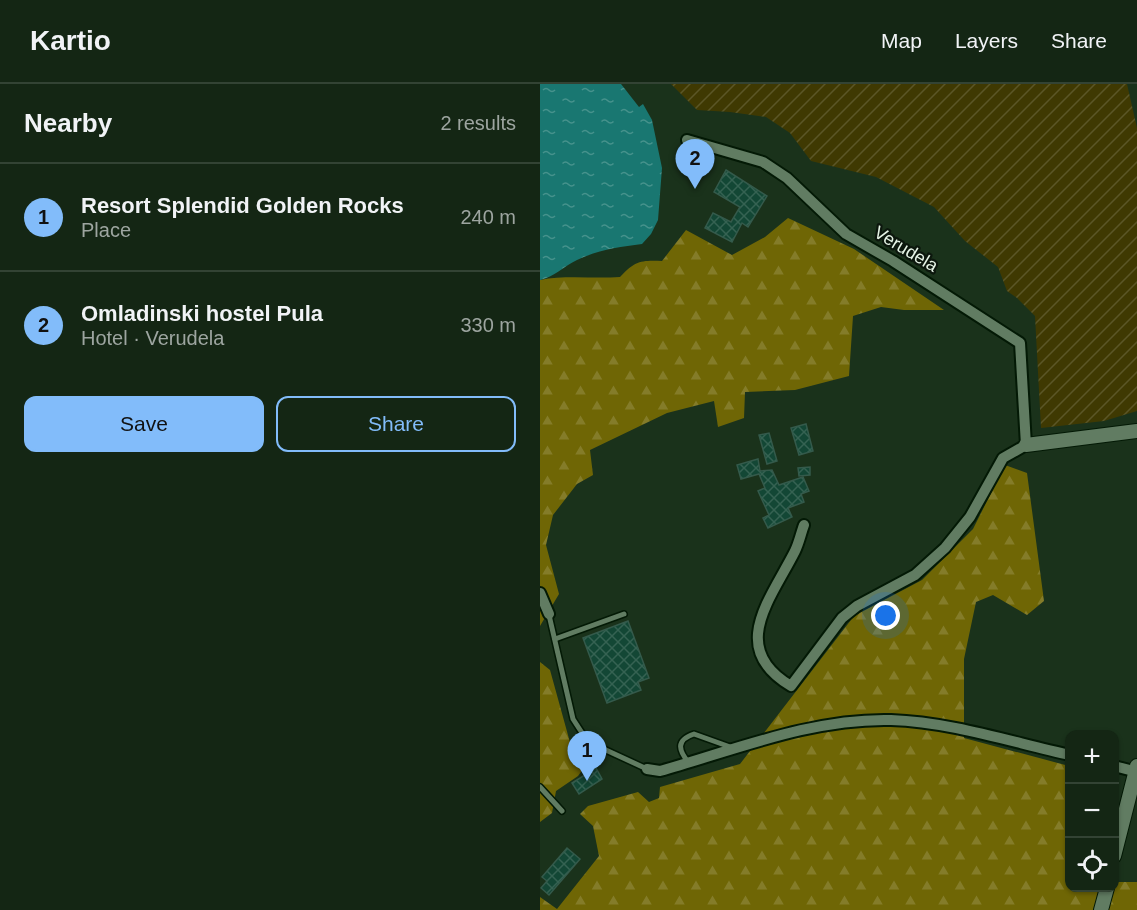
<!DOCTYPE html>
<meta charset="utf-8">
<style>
body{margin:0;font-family:Helvetica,sans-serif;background:#213222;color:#f1f3f6}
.controls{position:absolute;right:18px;bottom:18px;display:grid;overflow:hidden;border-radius:12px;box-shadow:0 2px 4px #0004}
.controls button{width:54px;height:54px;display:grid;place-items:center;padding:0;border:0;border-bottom:2px solid #334334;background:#142614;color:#f1f3f6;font:30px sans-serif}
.you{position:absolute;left:346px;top:532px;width:21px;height:21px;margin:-15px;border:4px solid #fff;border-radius:50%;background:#1a73e8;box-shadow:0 0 0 9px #1a73e833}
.badge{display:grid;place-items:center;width:39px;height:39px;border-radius:50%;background:#82bcfa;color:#111;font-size:20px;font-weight:700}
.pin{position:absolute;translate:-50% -50px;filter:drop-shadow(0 2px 3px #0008)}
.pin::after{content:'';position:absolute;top:32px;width:21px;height:18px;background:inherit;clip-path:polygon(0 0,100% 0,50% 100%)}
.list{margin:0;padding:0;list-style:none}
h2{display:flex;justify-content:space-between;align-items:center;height:78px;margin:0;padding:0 24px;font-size:26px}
h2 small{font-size:20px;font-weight:400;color:#9da5a0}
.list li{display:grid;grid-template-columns:39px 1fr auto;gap:18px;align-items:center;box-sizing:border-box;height:108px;padding:0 24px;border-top:2px solid #334334}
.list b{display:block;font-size:22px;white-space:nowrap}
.list p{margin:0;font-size:20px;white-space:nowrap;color:#9da5a0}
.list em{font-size:20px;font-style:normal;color:#9da5a0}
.actions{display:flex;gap:12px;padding:18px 24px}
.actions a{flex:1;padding:14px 0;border:2px solid #82bcfa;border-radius:12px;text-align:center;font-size:21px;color:#82bcfa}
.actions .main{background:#82bcfa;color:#111}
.icon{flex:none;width:33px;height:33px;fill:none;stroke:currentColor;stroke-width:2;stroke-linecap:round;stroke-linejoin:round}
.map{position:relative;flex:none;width:597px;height:826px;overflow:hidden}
header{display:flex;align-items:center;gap:36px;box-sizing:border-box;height:84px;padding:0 30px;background:#142614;border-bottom:2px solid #334334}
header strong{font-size:28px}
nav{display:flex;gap:33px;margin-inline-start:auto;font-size:21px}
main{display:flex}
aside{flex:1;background:#142614}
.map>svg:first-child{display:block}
.forest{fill:url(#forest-firs)}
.garden{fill:url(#garden-furrows)}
.water{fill:url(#water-ripples)}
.building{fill:url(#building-cross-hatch);stroke:#345a4b;stroke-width:1.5}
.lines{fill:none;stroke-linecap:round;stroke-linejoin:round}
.lane-casing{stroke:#031905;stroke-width:8}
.street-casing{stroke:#031905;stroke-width:14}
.secondary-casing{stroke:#031905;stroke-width:16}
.lane{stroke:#617c62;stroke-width:5}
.street{stroke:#617c62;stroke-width:10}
.secondary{stroke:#617c62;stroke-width:14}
.labels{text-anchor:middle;stroke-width:4.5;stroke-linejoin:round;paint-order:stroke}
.street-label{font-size:18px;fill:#e6f4e6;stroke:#0c170d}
</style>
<header>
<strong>Kartio</strong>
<nav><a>Map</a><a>Layers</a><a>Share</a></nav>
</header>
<main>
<aside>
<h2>Nearby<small>2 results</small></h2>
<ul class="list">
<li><span class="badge">1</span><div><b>Resort Splendid Golden Rocks</b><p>Place</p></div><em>240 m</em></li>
<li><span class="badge">2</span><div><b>Omladinski hostel Pula</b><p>Hotel · Verudela</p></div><em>330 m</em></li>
</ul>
<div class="actions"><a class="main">Save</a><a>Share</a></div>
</aside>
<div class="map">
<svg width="597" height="826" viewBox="0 0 597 826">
<defs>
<pattern id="forest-firs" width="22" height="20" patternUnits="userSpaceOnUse" patternTransform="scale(1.5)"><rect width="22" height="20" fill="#6f6605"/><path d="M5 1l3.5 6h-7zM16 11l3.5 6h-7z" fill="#847c29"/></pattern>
<pattern id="garden-furrows" width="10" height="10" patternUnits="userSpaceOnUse" patternTransform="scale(1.5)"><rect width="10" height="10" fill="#3f3902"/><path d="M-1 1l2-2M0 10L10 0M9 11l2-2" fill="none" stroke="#5b5627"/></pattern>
<pattern id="water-ripples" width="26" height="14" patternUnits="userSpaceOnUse" patternTransform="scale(1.5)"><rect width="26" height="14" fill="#197771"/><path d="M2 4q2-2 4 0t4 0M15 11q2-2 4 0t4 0" fill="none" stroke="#46928c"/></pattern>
<pattern id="building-cross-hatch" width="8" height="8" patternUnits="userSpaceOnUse" patternTransform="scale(1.5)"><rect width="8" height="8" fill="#134735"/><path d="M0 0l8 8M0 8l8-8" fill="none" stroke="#356252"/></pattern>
</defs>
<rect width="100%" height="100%" fill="#1a321b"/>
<g class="forest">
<path d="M248,134l66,31 90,61h-40l-23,-3 -28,9 -4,60 -54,14 -50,2 -1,26 -26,9 -4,-26 -47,12 -77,37 3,25 -16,9 -24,31 -7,30 13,49 -19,32v-346c25,-5 54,-1 80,-3 15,-16 21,-17 42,-16l24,-31 46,25 33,-18z"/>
<path d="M465,381l22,8 17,128 -17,14 -34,-20 -17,7 -12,57v79l105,28 1,122h44l1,-6h22v28h-597v-13l17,12 42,-53 -6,-30 -13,-12 8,-8 50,-14 11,10 10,-4 1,-11 80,-23 114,-148 68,-36 51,-51z"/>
<path d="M0,578l10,8 21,76 -3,4 21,11 -11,15 -22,15 -4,22 -12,9z"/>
</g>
<path class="garden" d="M131,0h456l10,44v283l-33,10 -63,7 -6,-112 -18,-18 -10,-7 -9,-24 -33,-26 -31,-34 -58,-30 -65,-16 -21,-28 -24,-16 -36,-5 -33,-2z"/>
<path class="water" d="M0,0h81l18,23 4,-3 9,16 10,48 -4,52 -7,14 -9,10c-23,3 -44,6 -65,16 -13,6 -23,17 -37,20z"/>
<g class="building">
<path d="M154,66l18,5 -4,14 -18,-5z"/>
<path d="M186,86l41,26 -19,31 -6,-4 -10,19 -27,-14 8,-15 18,9 9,-15 -26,-15z"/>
<path d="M266,340l7,27 -14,4 -8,-27z"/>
<path d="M229,349l8,28 -10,3 -8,-29z"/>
<path d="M218,375l2,12 12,-1 7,15 24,-8 6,14 -8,3 3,8 -16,6 4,9 -24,11 -5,-10 6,-3 -11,-24 7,-3 -6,-14 -18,5 -4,-14z"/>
<path d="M270,383v8l-11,1 -1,-8z"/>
<path d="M88,537l21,57 -11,4 3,8 -34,13 -24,-65z"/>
<path d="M56,684l6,11 -23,15 -7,-11z"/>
<path d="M27,764l13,11 -31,36 -8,-7 6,-7 -5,-4z"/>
</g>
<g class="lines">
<defs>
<g id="lane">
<path d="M9,531l24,104 11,17 11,9 52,24"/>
<path d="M15,555l69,-25"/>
<path d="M149,679c-11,-13 -13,-23 5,-29l39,14"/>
<path d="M0,703l22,24"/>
</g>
<g id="street">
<path d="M147,56l76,22 24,16 59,56 47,27 127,82 6,102 -23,13 -33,59 -25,31 -30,27 -58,31 -15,12 -51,68c-64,-38 -20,-87 4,-135 4,-8 6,-18 9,-26"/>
<path d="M0,509l9,21"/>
<path d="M574,682l23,6"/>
<path d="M107,685l13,2c75,-21 152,-53 231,-51 60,2 120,22 179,35"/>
</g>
<g id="secondary">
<path d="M486,361l111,-14"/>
<path d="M574,772l23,-90"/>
<path d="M561,826l6,-22"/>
</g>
</defs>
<use href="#lane" class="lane-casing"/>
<use href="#street" class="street-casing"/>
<use href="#secondary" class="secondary-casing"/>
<use href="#lane" class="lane"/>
<use href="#street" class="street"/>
<use href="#secondary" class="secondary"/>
</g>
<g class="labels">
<g class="street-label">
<text transform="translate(366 165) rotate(31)" y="6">Verudela</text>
</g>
</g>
</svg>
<div class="controls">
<button>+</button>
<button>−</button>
<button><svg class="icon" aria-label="locate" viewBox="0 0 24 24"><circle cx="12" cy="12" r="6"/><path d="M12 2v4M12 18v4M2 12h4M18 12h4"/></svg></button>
</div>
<div class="you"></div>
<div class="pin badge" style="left:47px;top:697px">1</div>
<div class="pin badge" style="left:155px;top:105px">2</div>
</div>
</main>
